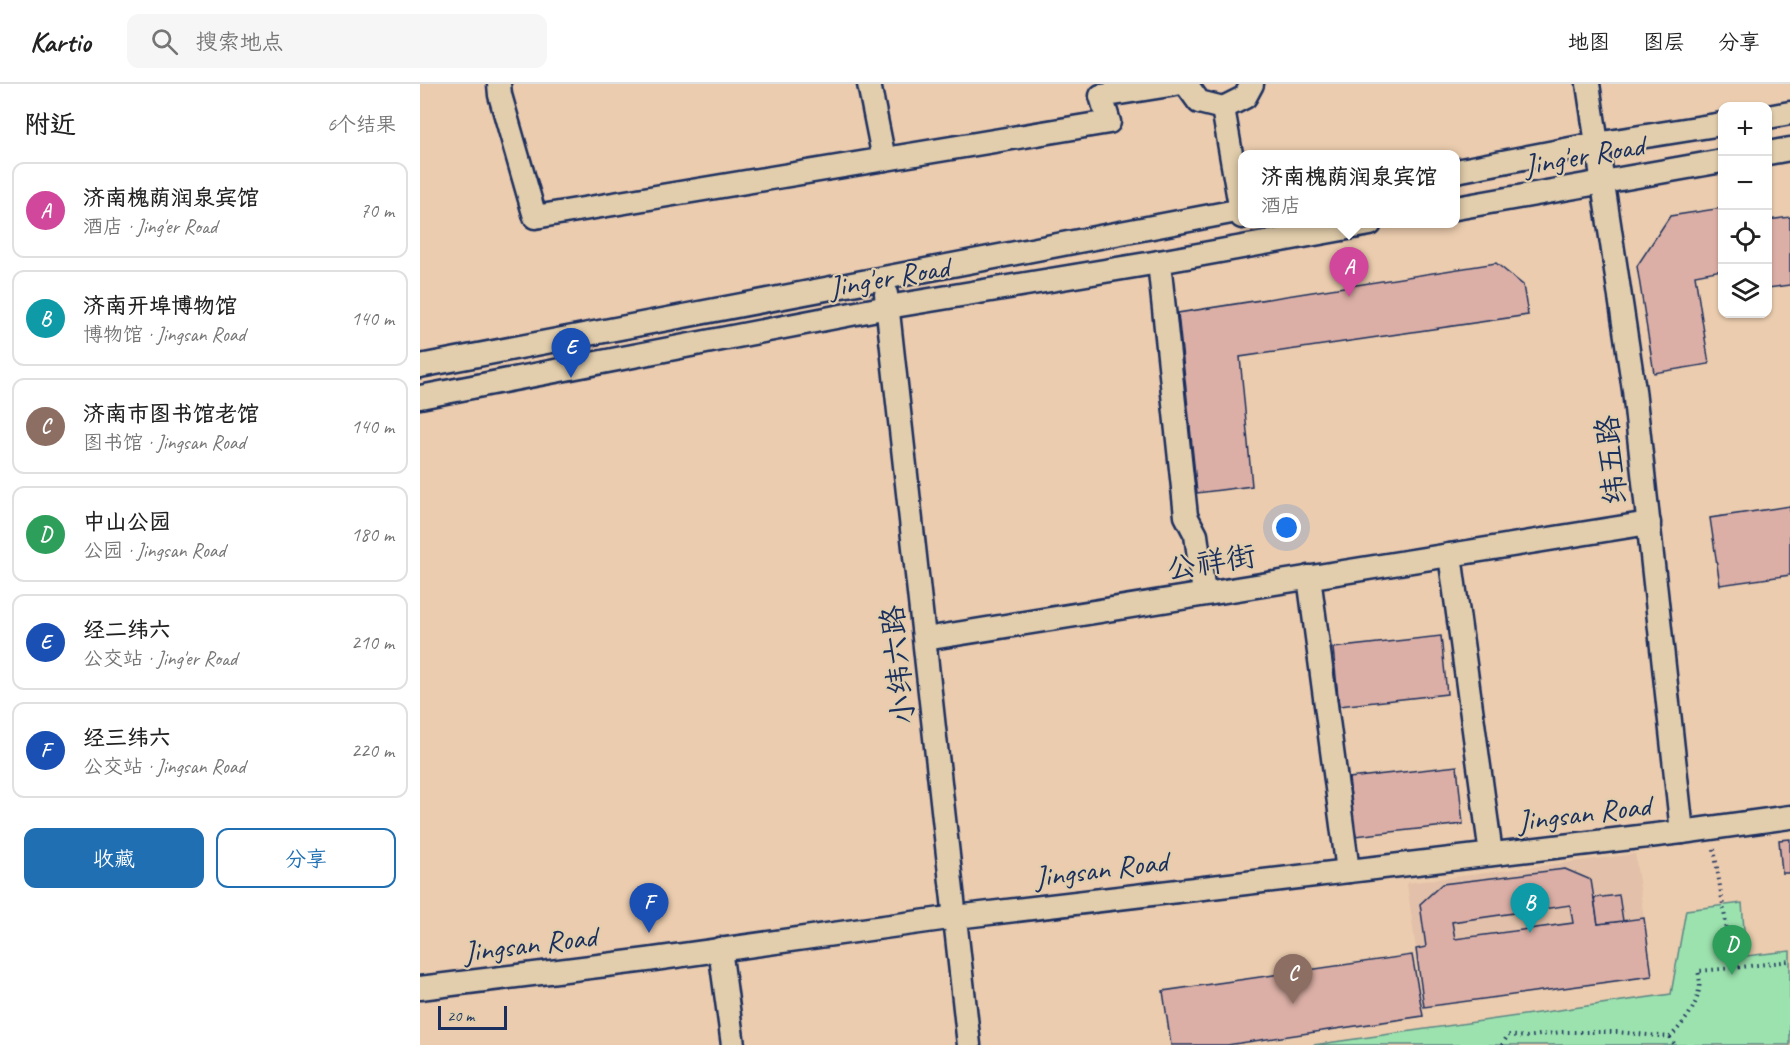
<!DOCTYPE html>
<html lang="zh">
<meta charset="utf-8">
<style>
body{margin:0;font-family:Caveat,"LXGW WenKai TC",sans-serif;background:#f6f6f6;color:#222}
.controls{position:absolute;right:18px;top:18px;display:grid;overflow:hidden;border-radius:12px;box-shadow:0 2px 4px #0004}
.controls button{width:54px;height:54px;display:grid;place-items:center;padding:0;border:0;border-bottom:2px solid #e0e0e0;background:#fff;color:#222;font:30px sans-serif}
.scale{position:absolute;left:18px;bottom:15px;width:69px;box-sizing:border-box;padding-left:6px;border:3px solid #1b2f5e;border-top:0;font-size:16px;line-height:21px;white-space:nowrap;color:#1b2f5e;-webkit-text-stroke:4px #e2ceac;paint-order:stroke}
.you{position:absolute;left:867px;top:444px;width:21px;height:21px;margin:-15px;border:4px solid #fff;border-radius:50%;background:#1a73e8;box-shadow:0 0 0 9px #1a73e833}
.badge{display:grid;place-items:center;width:39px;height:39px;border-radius:50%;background:#1f6fb2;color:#fff;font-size:20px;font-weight:700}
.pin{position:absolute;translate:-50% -50px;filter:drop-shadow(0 2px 3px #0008)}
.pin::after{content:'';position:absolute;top:32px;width:21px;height:18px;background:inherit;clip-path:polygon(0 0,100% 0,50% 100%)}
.popup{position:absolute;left:818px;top:66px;width:222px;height:78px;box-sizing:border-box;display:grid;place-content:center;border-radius:12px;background:#fff;filter:drop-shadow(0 2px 4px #0005);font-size:20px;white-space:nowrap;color:#767676}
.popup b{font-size:22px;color:#222}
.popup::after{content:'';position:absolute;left:50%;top:100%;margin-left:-12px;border:12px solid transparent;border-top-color:#fff}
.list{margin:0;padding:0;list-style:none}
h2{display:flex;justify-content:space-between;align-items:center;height:78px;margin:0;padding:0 24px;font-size:26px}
h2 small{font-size:20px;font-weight:400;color:#767676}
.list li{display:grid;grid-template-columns:39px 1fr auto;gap:18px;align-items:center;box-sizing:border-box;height:96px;margin:0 12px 12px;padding:0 12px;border:2px solid #e0e0e0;border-radius:12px}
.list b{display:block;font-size:22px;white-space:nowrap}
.list p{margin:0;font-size:20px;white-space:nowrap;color:#767676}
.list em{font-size:20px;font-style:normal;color:#767676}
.actions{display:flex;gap:12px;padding:18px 24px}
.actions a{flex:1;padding:14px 0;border:2px solid #1f6fb2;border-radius:12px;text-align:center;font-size:21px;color:#1f6fb2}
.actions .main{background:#1f6fb2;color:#fff}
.icon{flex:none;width:33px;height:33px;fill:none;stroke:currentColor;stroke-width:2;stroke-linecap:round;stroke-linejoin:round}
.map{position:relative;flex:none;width:1370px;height:961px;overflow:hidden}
header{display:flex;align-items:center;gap:36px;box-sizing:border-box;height:84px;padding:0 30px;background:#fff;border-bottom:2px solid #e0e0e0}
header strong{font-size:28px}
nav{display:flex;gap:33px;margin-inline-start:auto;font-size:21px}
.search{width:420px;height:54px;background:#f6f6f6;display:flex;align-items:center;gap:15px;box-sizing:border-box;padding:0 21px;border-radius:12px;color:#767676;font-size:22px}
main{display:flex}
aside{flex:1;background:#fff}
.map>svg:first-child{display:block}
.built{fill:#e2c0a9}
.green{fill:#9ce2ae;stroke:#5c8886;stroke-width:1.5}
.building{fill:#dbafa5;stroke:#1b2f5e;stroke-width:1.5;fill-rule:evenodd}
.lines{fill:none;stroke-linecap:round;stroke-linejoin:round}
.minor-casing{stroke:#1b2f5e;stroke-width:27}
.path{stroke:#1b2f5e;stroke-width:4;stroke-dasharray:1.5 4.5;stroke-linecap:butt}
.minor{stroke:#e2ceac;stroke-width:22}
.labels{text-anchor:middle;stroke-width:4.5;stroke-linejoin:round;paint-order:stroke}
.street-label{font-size:30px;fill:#1b2f5e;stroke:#e2ceac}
</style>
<header>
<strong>Kartio</strong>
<div class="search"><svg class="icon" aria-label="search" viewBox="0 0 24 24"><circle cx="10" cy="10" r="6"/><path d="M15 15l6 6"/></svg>搜索地点</div>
<nav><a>地图</a><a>图层</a><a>分享</a></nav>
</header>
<main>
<aside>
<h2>附近<small>6个结果</small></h2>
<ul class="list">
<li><span class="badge" style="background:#d1479c">A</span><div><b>济南槐荫润泉宾馆</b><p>酒店 · Jing'er Road</p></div><em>70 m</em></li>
<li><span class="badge" style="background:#0f9aa8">B</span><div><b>济南开埠博物馆</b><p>博物馆 · Jingsan Road</p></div><em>140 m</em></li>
<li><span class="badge" style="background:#8d6e63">C</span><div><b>济南市图书馆老馆</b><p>图书馆 · Jingsan Road</p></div><em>140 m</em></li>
<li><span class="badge" style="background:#2e9e5b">D</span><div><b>中山公园</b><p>公园 · Jingsan Road</p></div><em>180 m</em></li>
<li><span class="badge" style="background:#1a4fb4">E</span><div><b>经二纬六</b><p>公交站 · Jing'er Road</p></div><em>210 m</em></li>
<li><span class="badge" style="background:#1a4fb4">F</span><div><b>经三纬六</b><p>公交站 · Jingsan Road</p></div><em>220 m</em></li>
</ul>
<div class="actions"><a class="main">收藏</a><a>分享</a></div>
</aside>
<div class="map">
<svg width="1370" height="961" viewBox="0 0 1370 961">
<rect width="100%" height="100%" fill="#ebccae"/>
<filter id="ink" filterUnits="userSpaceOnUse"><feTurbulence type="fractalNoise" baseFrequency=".0167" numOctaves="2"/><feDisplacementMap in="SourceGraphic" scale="12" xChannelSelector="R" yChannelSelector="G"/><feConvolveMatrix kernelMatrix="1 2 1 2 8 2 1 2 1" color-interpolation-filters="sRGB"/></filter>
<g filter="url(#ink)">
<path class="built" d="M1215,770l17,122 -228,31 -17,-124z"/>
<path class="green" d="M1322,819l4,53 44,-5v94h-477l358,-51 15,-84z"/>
<g class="building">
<path d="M1302,124v62l-27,5 14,89 -55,9 -17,-107 33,-50z"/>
<path d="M1370,133v68l-22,3v-68z"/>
<path d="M1076,179l27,22 5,30 -288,42 12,129 -55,7 -19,-180z"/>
<path d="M1370,422v69l-70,10 -10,-67z"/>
<path d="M1021,552l6,58 -108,12 -6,-58z"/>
<path d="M1037,682l6,58 -108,12 -6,-58z"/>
<path d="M1370,755v34h-8l-3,-33z"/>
<path d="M1145,785l26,11 7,44 46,-6 8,58 -228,31 -8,-58 10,-2 -6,-43 22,-20zM1150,821l3,18 -118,16 -3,-17z"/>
<path d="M1199,811l4,26 -25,3 -4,-26z"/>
<path d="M992,871l11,61 -196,29h-56l-8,-54z"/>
</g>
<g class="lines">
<defs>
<g id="minor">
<path d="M79,0l1,11 35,122 574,-95 -8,-26 75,-12"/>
<path d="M449,0l15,75"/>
<path d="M766,0l13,18 24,6 22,-11 7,-13"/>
<path d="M1168,0l46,306 48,442"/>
<path d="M803,24l19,109"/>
<path d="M1348,33l22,-4"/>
<path d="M1348,69l22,-4"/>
<path d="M1036,87l140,-27 126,-20"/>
<path d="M1036,124l266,-47"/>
<path d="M739,178l27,254 10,19 8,58"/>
<path d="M466,210l83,751"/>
<path d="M0,282l822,-156"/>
<path d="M0,313l468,-90 271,-45 211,-38"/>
<path d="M1030,471l41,299"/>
<path d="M889,493l39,294"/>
<path d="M505,555l724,-116"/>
<path d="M300,865l13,96"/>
<path d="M0,904l227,-28 309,-43 726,-85 108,-15"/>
</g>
</defs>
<use href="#minor" class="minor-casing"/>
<g class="path">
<path d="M1294,765l19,119 57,-7"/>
<path d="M1250,953l5,8"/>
<path d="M1082,961l6,-10 18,2 35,-5h55l54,5c17,-17 35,-40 28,-66l35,-3"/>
</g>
<use href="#minor" class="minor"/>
</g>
</g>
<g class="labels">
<g class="street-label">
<text transform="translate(1164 71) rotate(-10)" y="10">Jing'er Road</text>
<text transform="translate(469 193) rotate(-10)" y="10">Jing'er Road</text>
<text transform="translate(1191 376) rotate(-96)" y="10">纬五路</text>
<text transform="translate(791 478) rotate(-9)" y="10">公祥街</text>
<text transform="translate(478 581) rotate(-96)" y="10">小纬六路</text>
<text transform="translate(1164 729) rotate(-7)" y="10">Jingsan Road</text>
<text transform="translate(681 785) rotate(-7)" y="10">Jingsan Road</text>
<text transform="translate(110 860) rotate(-7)" y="10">Jingsan Road</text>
</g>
</g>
</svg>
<div class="controls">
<button>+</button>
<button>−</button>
<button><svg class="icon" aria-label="locate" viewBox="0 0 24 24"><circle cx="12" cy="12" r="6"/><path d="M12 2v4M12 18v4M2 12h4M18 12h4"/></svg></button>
<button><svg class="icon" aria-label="layers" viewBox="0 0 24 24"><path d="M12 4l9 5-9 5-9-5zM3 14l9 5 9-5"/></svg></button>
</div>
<div class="scale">20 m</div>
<div class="you"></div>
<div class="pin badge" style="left:929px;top:213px;background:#d1479c">A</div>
<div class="popup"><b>济南槐荫润泉宾馆</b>酒店</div>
<div class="pin badge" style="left:1110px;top:849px;background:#0f9aa8">B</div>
<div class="pin badge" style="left:873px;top:920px;background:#8d6e63">C</div>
<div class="pin badge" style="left:1312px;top:891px;background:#2e9e5b">D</div>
<div class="pin badge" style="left:151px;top:294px;background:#1a4fb4">E</div>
<div class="pin badge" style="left:229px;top:849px;background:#1a4fb4">F</div>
</div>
</main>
